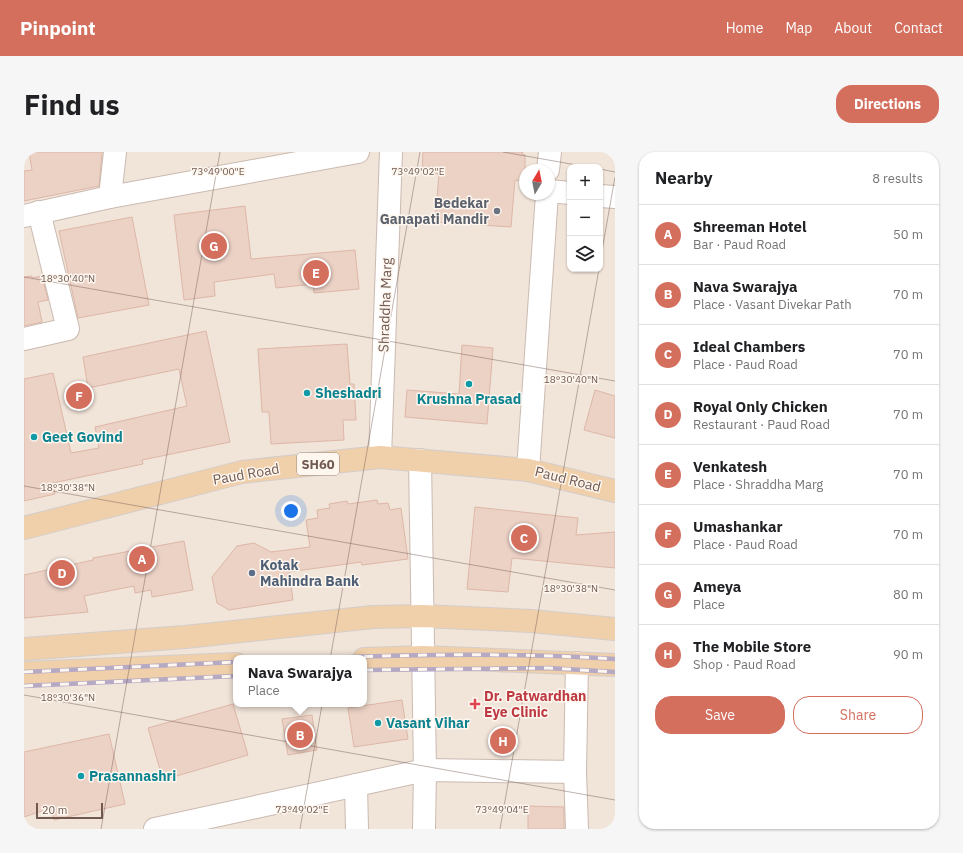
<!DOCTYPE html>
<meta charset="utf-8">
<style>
body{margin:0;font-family:"IBM Plex Sans",sans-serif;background:#f6f6f6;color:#202124}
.controls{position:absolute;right:12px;top:12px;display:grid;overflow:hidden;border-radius:8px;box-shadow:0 1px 3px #0004}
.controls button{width:36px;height:36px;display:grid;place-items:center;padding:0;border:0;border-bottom:1px solid #e0e0e0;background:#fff;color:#202124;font:20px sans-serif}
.compass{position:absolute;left:495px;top:12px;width:36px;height:36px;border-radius:50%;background:#fff;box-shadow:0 1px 3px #0004;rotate:10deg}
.scale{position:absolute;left:12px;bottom:10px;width:67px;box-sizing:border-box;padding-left:4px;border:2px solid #715950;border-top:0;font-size:11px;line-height:14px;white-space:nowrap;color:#715950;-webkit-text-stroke:3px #fdf7f0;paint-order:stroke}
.you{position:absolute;left:267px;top:359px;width:14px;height:14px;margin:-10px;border:3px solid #fff;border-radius:50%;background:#1a73e8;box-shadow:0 0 0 6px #1a73e833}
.badge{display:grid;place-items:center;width:26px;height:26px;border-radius:50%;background:#d46f5e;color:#fff;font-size:13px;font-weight:700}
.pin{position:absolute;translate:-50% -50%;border:2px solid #fff;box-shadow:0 1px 4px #0006}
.popup{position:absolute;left:209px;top:503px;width:134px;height:52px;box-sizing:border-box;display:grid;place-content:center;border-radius:8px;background:#fff;filter:drop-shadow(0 1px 3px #0005);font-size:13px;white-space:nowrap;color:#757577}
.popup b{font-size:15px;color:#202124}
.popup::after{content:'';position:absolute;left:50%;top:100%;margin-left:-8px;border:8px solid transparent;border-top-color:#fff}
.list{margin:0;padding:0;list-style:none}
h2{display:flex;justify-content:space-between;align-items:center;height:52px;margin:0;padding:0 16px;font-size:17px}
h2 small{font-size:13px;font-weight:400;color:#757577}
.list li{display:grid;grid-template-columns:26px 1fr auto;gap:12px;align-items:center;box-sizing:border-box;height:60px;padding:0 16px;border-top:1px solid #e0e0e0}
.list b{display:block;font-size:15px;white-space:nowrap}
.list p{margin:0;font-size:13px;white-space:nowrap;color:#757577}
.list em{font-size:13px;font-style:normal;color:#757577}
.actions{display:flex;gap:8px;padding:12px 16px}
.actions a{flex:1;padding:9px 0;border:1px solid #d46f5e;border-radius:16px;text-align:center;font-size:14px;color:#d46f5e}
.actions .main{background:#d46f5e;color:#fff}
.icon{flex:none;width:22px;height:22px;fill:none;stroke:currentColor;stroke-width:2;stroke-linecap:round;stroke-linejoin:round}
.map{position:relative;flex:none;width:591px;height:677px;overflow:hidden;border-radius:16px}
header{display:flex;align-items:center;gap:24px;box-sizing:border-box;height:56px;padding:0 20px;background:#d46f5e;color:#fff}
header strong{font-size:19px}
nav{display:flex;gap:22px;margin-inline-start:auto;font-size:14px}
.intro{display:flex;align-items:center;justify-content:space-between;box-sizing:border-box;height:96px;padding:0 24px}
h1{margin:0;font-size:28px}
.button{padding:10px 18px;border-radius:16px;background:#d46f5e;color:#fff;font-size:14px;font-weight:700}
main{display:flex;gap:24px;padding:0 24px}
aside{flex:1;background:#fff;border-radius:16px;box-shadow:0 1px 3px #0004}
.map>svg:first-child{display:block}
.residential{fill:#f1e4d9;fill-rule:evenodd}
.building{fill:#ecd1c5;stroke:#ddb7a7}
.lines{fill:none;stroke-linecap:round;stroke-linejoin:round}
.minor-casing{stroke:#cbbab1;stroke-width:24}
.major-casing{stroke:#d4cdca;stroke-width:24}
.minor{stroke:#fff;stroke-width:22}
.major{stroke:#f0d0aa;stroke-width:22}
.rail-casing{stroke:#b5a9c3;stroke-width:4.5}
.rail{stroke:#fdf7f0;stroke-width:3;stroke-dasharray:9;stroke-linecap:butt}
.ticks{fill:none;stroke:#715950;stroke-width:1;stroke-opacity:0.45}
.worship-dot{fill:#6b7280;stroke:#fdf7f0;stroke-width:1.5}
.culture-dot{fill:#0f9aa8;stroke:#fdf7f0;stroke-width:1.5}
.service-dot{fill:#5c6f8a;stroke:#fdf7f0;stroke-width:1.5}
.health-dot{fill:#e0444e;stroke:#fdf7f0;stroke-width:1.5}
.labels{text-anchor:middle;stroke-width:3;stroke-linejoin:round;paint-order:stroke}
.shield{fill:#fdf7f0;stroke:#9b8880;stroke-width:1}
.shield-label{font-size:13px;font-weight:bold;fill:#715950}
.worship-label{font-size:14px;font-weight:bold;fill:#5b616d;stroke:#fdf7f0;text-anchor:end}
.street-label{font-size:14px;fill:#715950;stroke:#fdf7f0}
.culture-label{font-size:14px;font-weight:bold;fill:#0d838f;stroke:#fdf7f0;text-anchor:start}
.service-label{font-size:14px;font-weight:bold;fill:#4e5e75;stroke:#fdf7f0;text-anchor:start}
.health-label{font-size:14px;font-weight:bold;fill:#be3a42;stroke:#fdf7f0;text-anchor:start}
.ticks-label{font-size:10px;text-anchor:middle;fill:#715950;stroke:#fdf7f0;stroke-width:3;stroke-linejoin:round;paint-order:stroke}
</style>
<header>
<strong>Pinpoint</strong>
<nav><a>Home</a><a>Map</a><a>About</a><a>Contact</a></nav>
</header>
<div class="intro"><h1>Find us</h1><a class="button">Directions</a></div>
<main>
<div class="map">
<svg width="591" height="677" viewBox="0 0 591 677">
<rect width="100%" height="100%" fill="#faf2ea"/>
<path class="residential" d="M0,0h591v677h-591zM546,15h30v102h-30zM501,18h24v24h-24zM212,506h128v46h-128z"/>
<g class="building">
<path d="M5,0h73l-3,34 -75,15v-30l8,-1z"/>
<path d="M399,0h100l-1,2 3,1v26l-10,-1 -4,47 -76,-5 4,-48 -17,-1z"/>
<path d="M221,54l6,53 104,-9 4,39 -45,4 -1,-9 -37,4 -2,-14 -60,8 1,14 -31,4 -10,-85z"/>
<path d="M108,65l17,88 -71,13 -19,-87z"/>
<path d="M8,124v2l10,-2 6,24 -10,2 4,20 -18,4v-49z"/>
<path d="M182,179l24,111 -88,18 1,4 -90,19 2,11 -31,7v-122l29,-6 18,80 28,-5 -4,-21 92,-21 -8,-37 -91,19 -5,-31z"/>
<path d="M323,192l3,40h4l2,36h-13l1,20 -73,4 -2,-32h-7l-4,-63z"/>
<path d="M438,193l31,3 -6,76 -82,-7 2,-27 52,4z"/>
<path d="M571,238l20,6v42l-31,-8z"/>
<path d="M353,348l1,4 10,-1 2,7 11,-2 7,51 -46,6 -1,-3 -72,10 4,28 -64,10 -12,-7 -5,-26 25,-31 17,-3 17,9 39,-5 -4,-27 12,-2 -1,-8 13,-2 -1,-4 18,-3 1,3z"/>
<path d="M451,355l103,11 -2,17 39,-3v36l-103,-10 -4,34 -41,-3z"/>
<path d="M160,389l9,49 -41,7 -1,-7 -16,3 -1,-7 -50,10 4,16 -64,6v-43l69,-15v-2z"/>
<path d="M378,548l6,39 -54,8 -6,-39z"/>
<path d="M209,552l15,51 -85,25 -15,-52z"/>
<path d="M288,563l5,35 -29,5 -6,-36z"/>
<path d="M85,582l16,70 -71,16 -3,-12 -27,9v-65z"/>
<path d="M504,654l36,1v22h-36z"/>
</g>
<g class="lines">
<defs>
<g id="minor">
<path d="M524,18l2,-18"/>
<path d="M525,39l21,2"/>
<path d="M576,44l15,1"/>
<path d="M86,45l5,-45"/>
<path d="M0,64l86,-19 248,-45"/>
<path d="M0,187l44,-10 -29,-117"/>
<path d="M356,305l11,-305"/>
<path d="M396,308l5,310 -1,59"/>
<path d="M504,318l19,-276"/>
<path d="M332,633l1,44"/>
<path d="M131,677l270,-59 150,2"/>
<path d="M553,677l-2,-57 2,-109"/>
</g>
<g id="major">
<path d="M0,376l218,-56 138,-15 148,13 87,21"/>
<path d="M0,497l161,-12 188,-20 50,-1 108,5 84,8"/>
<path d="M340,507l59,-2 192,8"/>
<path d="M0,521l212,-9"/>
</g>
</defs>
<use href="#minor" class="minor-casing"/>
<use href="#major" class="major-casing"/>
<use href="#minor" class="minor"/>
<use href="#major" class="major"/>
<defs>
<g id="rail">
<path d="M304,506c96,-4 192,-5 287,1"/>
<path d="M340,518l184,-2 67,4"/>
<path d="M0,520l212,-10"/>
<path d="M0,534l212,-10"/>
</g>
</defs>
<use href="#rail" class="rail-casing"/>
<use href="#rail" class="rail"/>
</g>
<path class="ticks" d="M479,0l85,15M576,17l15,3M576,110l15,-85M0,125l591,104M0,334l591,104M0,543l591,105M77,677l119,-677M276,677l120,-677M476,677l99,-560"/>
<circle class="worship-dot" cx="473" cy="59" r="4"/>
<g class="culture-dot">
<circle cx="445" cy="232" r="4"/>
<circle cx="283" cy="241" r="4"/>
<circle cx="10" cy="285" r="4"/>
<circle cx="354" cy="571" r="4"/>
<circle cx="57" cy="624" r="4"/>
</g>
<circle class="service-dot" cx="228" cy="421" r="4"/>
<path class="health-dot" d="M449 546h4v4h4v4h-4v4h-4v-4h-4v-4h4z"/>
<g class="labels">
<rect class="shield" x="273" y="301" width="42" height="22" rx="3"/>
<g class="shield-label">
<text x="294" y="317">SH60</text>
</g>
<g class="worship-label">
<text x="465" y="56">Bedekar<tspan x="465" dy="16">Ganapati Mandir</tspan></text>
</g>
<g class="street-label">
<text transform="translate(361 153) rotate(-88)" y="5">Shraddha Marg</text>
<text transform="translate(222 322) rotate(-10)" y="5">Paud Road</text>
<text transform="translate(544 327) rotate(14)" y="5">Paud Road</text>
</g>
<g class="culture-label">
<text x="291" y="246">Sheshadri</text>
<text x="445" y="252" text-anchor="middle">Krushna Prasad</text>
<text x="18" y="290">Geet Govind</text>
<text x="362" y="576">Vasant Vihar</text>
<text x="65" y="629">Prasannashri</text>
</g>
<g class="service-label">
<text x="236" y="418">Kotak<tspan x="236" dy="16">Mahindra Bank</tspan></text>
</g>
<g class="health-label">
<text x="460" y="549">Dr. Patwardhan<tspan x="460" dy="16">Eye Clinic</tspan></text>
</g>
</g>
<g class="ticks-label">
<text x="194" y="23">73°49'00"E</text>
<text x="394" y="23">73°49'02"E</text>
<text x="44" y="130">18°30'40"N</text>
<text x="547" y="231">18°30'40"N</text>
<text x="44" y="339">18°30'38"N</text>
<text x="547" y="440">18°30'38"N</text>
<text x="44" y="549">18°30'36"N</text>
<text x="278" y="661">73°49'02"E</text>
<text x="478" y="661">73°49'04"E</text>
</g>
</svg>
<div class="controls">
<button>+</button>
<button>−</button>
<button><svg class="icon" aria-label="layers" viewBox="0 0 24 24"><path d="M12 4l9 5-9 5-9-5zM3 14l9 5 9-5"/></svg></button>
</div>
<svg class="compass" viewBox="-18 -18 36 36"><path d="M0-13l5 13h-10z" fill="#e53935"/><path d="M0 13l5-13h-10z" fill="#757577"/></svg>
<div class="scale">20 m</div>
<div class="you"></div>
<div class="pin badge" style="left:118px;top:407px">A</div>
<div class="pin badge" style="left:276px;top:583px">B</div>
<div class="popup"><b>Nava Swarajya</b>Place</div>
<div class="pin badge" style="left:500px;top:386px">C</div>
<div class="pin badge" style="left:38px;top:421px">D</div>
<div class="pin badge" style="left:292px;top:121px">E</div>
<div class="pin badge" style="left:55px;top:244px">F</div>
<div class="pin badge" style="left:190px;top:94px">G</div>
<div class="pin badge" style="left:479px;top:589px">H</div>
</div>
<aside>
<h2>Nearby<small>8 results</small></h2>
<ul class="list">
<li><span class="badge">A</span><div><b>Shreeman Hotel</b><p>Bar · Paud Road</p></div><em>50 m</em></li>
<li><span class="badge">B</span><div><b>Nava Swarajya</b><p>Place · Vasant Divekar Path</p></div><em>70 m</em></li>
<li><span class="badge">C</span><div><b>Ideal Chambers</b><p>Place · Paud Road</p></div><em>70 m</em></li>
<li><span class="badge">D</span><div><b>Royal Only Chicken</b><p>Restaurant · Paud Road</p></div><em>70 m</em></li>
<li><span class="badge">E</span><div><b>Venkatesh</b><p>Place · Shraddha Marg</p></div><em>70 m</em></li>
<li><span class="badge">F</span><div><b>Umashankar</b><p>Place · Paud Road</p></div><em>70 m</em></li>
<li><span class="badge">G</span><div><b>Ameya</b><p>Place</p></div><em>80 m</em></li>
<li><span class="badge">H</span><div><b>The Mobile Store</b><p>Shop · Paud Road</p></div><em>90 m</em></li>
</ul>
<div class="actions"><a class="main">Save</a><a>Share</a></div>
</aside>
</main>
